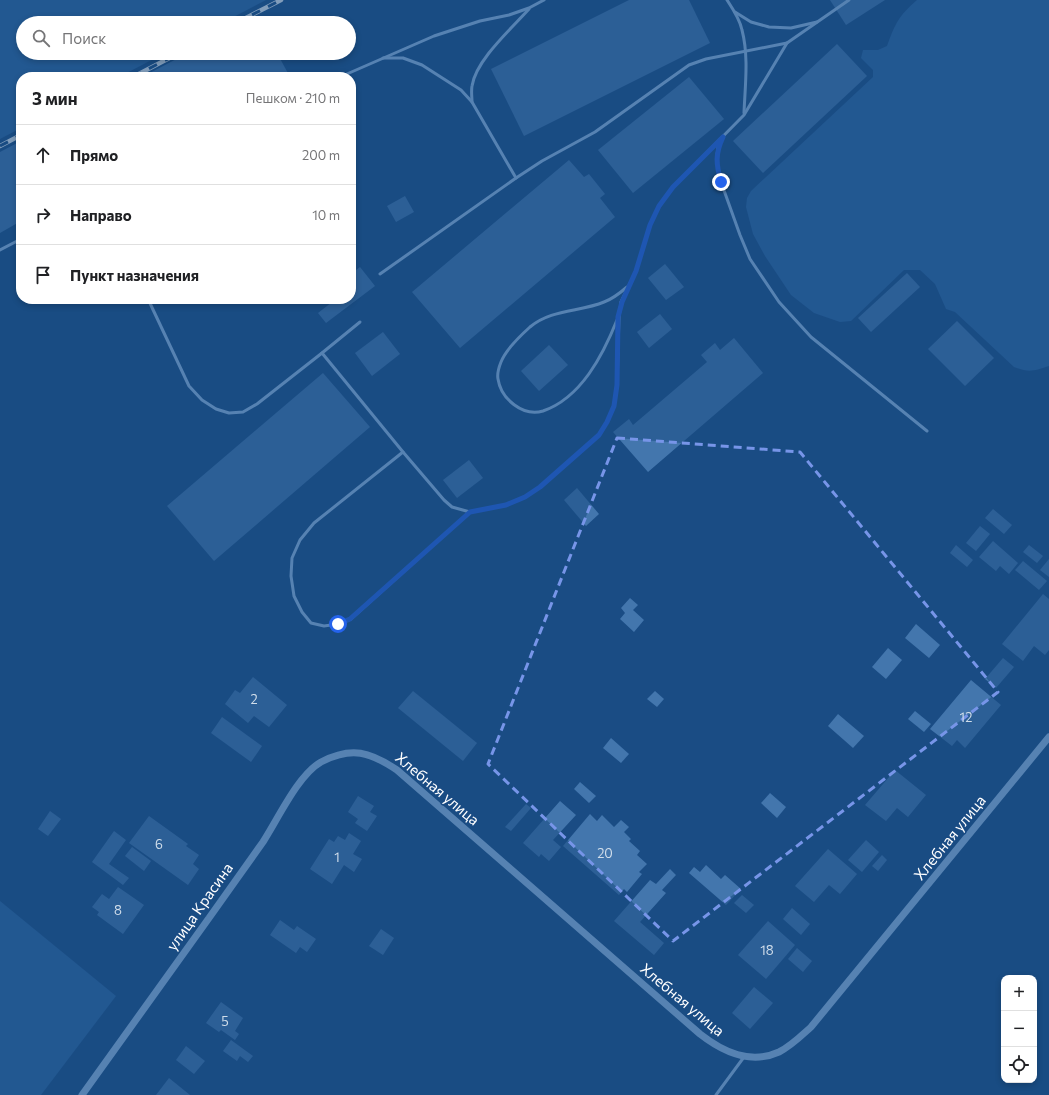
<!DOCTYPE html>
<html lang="ru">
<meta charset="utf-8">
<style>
body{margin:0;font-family:Commissioner,sans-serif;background:#f6f6f6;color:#202124}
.controls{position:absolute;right:12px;bottom:12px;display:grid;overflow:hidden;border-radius:8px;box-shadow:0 2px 6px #0003}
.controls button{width:36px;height:36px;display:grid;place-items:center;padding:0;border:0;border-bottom:1px solid #e0e0e0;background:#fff;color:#202124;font:20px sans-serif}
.stop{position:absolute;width:12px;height:12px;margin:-9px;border:3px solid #2563eb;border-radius:50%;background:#fff}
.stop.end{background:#2563eb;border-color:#fff;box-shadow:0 1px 4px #0008}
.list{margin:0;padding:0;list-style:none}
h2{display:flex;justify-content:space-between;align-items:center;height:52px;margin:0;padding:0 16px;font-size:17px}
h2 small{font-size:13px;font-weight:400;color:#757577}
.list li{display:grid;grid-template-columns:26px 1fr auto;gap:12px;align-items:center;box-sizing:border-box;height:60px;padding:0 16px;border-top:1px solid #e0e0e0}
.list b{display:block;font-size:15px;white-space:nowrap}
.list em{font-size:13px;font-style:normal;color:#757577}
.icon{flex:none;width:22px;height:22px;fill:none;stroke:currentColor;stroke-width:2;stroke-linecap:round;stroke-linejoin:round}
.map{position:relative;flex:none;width:1049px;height:1095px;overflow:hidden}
.search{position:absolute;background:#fff;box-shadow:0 2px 6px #0003;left:16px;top:16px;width:340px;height:44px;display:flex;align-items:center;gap:10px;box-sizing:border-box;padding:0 14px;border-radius:22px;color:#757577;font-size:15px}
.panel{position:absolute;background:#fff;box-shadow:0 2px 6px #0003;left:16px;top:72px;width:340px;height:232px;border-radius:16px}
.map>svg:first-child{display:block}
.green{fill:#2d66a2}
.building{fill:#4376ad}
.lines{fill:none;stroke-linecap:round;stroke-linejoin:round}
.service{stroke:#a0c4eb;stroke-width:3}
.tertiary{stroke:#a0c4eb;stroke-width:7}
.rail-casing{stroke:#fff;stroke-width:4.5}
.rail{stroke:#1a4c84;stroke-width:3;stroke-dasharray:9;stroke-linecap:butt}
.route{stroke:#2563eb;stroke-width:5}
.marked{fill:none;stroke:#7795e8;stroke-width:3;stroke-dasharray:8 5;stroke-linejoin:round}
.labels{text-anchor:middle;stroke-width:3;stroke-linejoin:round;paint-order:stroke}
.number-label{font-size:13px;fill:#d0ddea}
.street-label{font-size:15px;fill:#fff;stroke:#1a4c84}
</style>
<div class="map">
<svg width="1049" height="1095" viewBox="0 0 1049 1095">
<rect width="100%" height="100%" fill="#1a4c84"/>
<g class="green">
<path d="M0,0h266l-44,23h-199v30h142l-46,24h-98v51l-21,11z"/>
<path d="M917,0h132v366c-16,5 -19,7 -35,1l-59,-55 -9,-3 -11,-25 -15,-14h-16l-53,51 -11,1 -26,-9 -23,-18 -26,-39 -12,-22 -7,-27 1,-9 4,-7 122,-114v-7l-12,-12 2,-8h15l9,-4c9,-24 11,-29 30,-46z"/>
<path d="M0,901l116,95 -75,99h-41z"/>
</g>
<g class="building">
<path d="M629,0h60l21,43 -186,93 -33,-67z"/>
<path d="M830,0h55l-39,25z"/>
<path d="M258,16l3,7h-16z"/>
<path d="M837,44l30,32 -104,97 -30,-32z"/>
<path d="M188,53h89l13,24h-148z"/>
<path d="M689,77l35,42 -91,74 -35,-43z"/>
<path d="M21,141v80l-21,12v-81z"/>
<path d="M569,160l15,17 5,-3 16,20 -5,4 15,19 -155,131 -48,-56z"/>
<path d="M405,196l9,16 -18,10 -9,-16z"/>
<path d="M665,264l19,23 -18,13 -18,-22z"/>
<path d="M360,267l15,19 -49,37 -8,-10 18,-14h15v-25z"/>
<path d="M907,273l13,14 -49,45 -13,-14z"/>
<path d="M660,314l12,15 -23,19 -12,-16z"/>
<path d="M957,321l37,37 -29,28 -37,-37z"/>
<path d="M383,332l17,22 -28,22 -17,-23z"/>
<path d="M734,338l29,35 -115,99 -35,-40 16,-13 4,6 74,-63 -6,-7 14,-12 5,7z"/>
<path d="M549,345l19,20 -29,26 -18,-20z"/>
<path d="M323,373l47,54 -156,134 -47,-55z"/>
<path d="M469,460l14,18 -26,20 -14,-18z"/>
<path d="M577,488l22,26 -13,12 -22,-26z"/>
<path d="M993,509l19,16 -8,9 -19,-16z"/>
<path d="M980,526l10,8 -14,17 -10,-8z"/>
<path d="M993,541l25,22 -9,11 -9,-8 -4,5 -17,-14z"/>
<path d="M956,545l17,15 -6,7 -17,-14z"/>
<path d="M1029,545l14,11 -6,7 -14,-11z"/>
<path d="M1049,559v18l-9,-7z"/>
<path d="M1023,561l24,20 -8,9 -24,-20z"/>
<path d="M1043,594l6,5v51l-4,5 -11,-9 -11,15 -21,-17z"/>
<path d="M630,598l8,7 -5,5 11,10 -10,12 -14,-13 5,-6 -4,-5z"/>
<path d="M916,624l24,21 -11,13 -24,-20z"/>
<path d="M888,648l14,12 -16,19 -14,-12z"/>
<path d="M1003,658l11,9 -18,21 -11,-9z"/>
<path d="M253,677l34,28 -18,22 -15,-11 -6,7 -23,-19 10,-14 5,3z"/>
<path d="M971,680l30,25 -36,43 -8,-8 -5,6 -22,-17z"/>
<path d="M413,691l64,52 -14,18 -65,-53z"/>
<path d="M655,691l9,8 -7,8 -10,-8z"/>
<path d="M915,711l16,13 -7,8 -16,-13z"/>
<path d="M838,714l26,22 -11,12 -25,-22z"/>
<path d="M222,717l40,29 -11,16 -40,-29z"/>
<path d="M611,738l18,16 -8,9 -18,-15z"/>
<path d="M895,770l31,25 -18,22 -11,-9 -11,13 -21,-16z"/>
<path d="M580,782l16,14 -7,7 -15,-14z"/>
<path d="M770,793l16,14 -9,11 -16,-15z"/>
<path d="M358,796l16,10 -4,6 7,4 -10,15 -12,-8 3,-4 -10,-7z"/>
<path d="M560,801l16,14 -23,25 8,7 -12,14 -8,-7 -2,3 -16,-14z"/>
<path d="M526,804l5,4 -20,23 -6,-4z"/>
<path d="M50,811l11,8 -13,17 -10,-7z"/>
<path d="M590,814l7,7 5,-6 12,12 7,-7 8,7 -5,5 7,7 -2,2 11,10 -3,4 10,9 -8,8 3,2 -15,18 -3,-3 -5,6 -56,-49z"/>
<path d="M149,816l39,28 -2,2 13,9 -6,9 6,5 -11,16 -59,-42z"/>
<path d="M114,831l12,9 -17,24 20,14 -6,7 -31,-23z"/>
<path d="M349,833l12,8 -8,13 9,5 -8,13 -10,-7 -12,19 -22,-15 19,-30 5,3 4,-6 7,4z"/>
<path d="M866,840l13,12 -17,20 -14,-12z"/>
<path d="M132,847l19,14 -7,10 -19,-15z"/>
<path d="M828,849l29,25 -17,20 -11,-9 -15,17 -19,-16z"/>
<path d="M882,855l5,5 -9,11 -6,-5z"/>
<path d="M706,865l15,14 4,-4 16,14 -15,16 -37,-32 5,-6 6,5z"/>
<path d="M670,869l6,6 -14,15 4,3 -26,29 24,21 -10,12 -40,-34 36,-41 6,4z"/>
<path d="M118,887l26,18 -21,29 -26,-19 2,-3 -7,-5 10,-13 7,5z"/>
<path d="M742,895l12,10 -8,8 -12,-10z"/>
<path d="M792,908l18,16 -9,11 -18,-16z"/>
<path d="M280,920l14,10 3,-4 19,13 -9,13 -7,-5 -4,6 -26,-18z"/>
<path d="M768,921l27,24 -29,34 -28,-24z"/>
<path d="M381,929l13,9 -11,17 -14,-9z"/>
<path d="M797,948l15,13 -9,11 -15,-13z"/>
<path d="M754,987l19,16 -23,26 -18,-16z"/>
<path d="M221,1002l22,16 -8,13 4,3 -4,6 -14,-10 -2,2 -13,-9z"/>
<path d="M231,1040l22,16 -5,6 -8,-6 -3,5 -14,-10z"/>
<path d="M186,1046l19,15 -11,13 -18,-14z"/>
<path d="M169,1078l21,17h-34z"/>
</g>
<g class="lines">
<g class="service">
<path d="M727,0c6,9 13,20 15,30 7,27 3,56 2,83"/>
<path d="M735,12l16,10 18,5 22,1 26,-6"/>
<path d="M383,58h20l19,7 39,25 11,12 44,76"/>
<path d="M340,77l94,-41 46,-15 29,-6 20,-7 15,-8"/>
<path d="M472,102c0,-5 -1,-11 0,-16 4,-26 39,-57 57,-77"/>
<path d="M721,140l-3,8 -1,7v7l4,20 19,53 10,24 29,43 32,35 116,94"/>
<path d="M0,250l21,-11"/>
<path d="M380,274l136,-96 26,-17 53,-29 94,-67 17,-6 81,-16"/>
<path d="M148,299l41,87 13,14 14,9 13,4 14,-1 14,-8 65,-51 81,99 -89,71 -14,17 -8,18 -1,18 3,20 8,16 9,11 13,3 14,-2 13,-5 119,-107 36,-7 19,-8 15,-10 59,-52 8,-13 7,-16 3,-21 2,-68 2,-15 15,-31 14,-46 9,-19 14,-19 71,-72 43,-72 62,-43"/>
<path d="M617,320c-14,35 -36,78 -74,91 -20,6 -42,-12 -45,-32 -1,-5 1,-12 3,-17 5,-13 19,-26 29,-35 21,-18 50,-15 74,-25 9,-3 16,-9 23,-15"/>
<path d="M322,353l38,-31"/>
<path d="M403,452l41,48 8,7 18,5"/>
<path d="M716,1095l28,-38"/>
</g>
<path class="tertiary" d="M82,1095c43,-59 85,-118 127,-177 18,-25 36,-51 54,-76 15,-23 35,-67 58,-80 31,-16 49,-10 76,8l303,264c23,18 50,31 79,18 12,-6 22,-16 32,-25l238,-290"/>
<defs>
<g id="rail">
<path d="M236,23l45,-23"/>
<path d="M133,77l46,-24"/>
<path d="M0,146l21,-11"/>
</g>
</defs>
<use href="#rail" class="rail-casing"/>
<use href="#rail" class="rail"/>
</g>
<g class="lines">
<path class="route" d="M338,624l12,-5 120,-107 36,-7 19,-8 15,-10 59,-52 8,-13 7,-16 3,-21 1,-68 4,-15 14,-31 14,-46 9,-19 14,-19 50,-50c-8,17 -7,27 -2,45"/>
</g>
<path d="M0 0H1049V1095H0ZM617,438l183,14 198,240 -325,249 -185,-177z" fill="#1a4c84" fill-opacity=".55" fill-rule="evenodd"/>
<path class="marked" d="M617,438l183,14 198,240 -325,249 -185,-177z"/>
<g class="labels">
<g class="number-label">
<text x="254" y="704">2</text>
<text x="966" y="722">12</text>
<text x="159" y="849">6</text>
<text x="605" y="858">20</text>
<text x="337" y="862">1</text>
<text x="118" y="915">8</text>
<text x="767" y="955">18</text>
<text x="225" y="1026">5</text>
</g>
<g class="street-label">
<text transform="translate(437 789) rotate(40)" y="5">Хлебная улица</text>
<text transform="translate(950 838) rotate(-51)" y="5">Хлебная улица</text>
<text transform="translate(200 907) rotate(-55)" y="5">улица Красина</text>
<text transform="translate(682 1000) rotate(40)" y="5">Хлебная улица</text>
</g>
</g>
</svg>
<div class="controls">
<button>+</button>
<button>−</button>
<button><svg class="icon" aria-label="locate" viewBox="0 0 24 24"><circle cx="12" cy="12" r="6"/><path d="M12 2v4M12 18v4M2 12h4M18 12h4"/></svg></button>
</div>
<div class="stop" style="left:338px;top:624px"></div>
<div class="stop end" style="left:721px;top:182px"></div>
<div class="search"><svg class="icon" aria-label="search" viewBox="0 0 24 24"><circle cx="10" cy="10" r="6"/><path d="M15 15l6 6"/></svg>Поиск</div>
<section class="panel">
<h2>3 мин<small>Пешком · 210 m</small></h2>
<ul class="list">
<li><svg class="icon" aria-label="ahead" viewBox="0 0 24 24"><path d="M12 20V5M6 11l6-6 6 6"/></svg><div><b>Прямо</b></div><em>200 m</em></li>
<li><svg class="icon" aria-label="right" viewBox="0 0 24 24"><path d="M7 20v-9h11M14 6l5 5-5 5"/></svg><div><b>Направо</b></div><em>10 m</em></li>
<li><svg class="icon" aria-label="arrive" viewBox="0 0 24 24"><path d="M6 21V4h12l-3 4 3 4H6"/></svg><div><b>Пункт назначения</b></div></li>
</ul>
</section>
</div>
